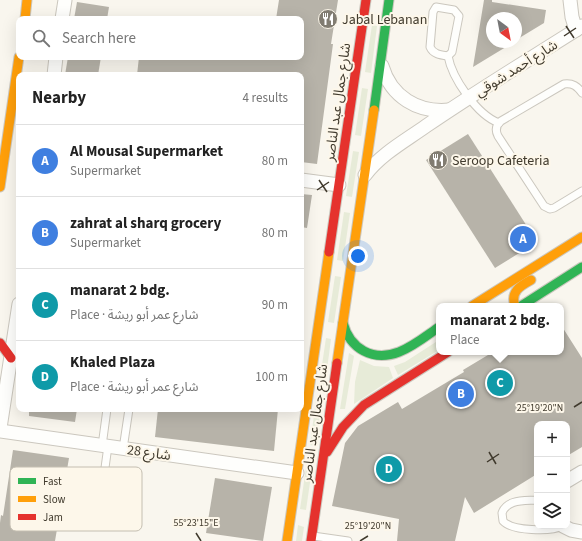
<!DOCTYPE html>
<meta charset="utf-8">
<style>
body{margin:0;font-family:"Source Sans 3","Noto Sans Arabic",sans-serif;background:#f2f2f2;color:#222}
.controls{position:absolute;right:12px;bottom:12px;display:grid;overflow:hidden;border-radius:8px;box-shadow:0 4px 16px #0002}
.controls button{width:36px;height:36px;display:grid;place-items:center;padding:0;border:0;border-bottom:1px solid #e0e0e0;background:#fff;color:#222;font:20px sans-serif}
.compass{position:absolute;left:486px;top:12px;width:36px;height:36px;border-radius:50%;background:#fff;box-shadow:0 4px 16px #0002;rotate:148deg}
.you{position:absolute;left:358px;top:256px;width:14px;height:14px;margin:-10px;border:3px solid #fff;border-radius:50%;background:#1a73e8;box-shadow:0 0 0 6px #1a73e833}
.badge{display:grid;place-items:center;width:26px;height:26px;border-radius:50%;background:#ea580c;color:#fff;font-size:13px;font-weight:700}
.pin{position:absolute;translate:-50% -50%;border:2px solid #fff;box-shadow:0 1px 4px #0006}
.popup{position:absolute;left:436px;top:303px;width:128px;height:52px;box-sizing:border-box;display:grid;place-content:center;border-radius:8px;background:#fff;filter:drop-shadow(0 1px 3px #0005);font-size:13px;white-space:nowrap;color:#767676}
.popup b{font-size:15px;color:#222}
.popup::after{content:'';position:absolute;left:50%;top:100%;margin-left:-8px;border:8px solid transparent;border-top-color:#fff}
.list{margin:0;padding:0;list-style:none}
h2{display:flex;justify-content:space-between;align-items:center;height:52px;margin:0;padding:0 16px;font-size:17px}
h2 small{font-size:13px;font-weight:400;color:#767676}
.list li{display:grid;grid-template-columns:26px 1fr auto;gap:12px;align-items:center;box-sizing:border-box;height:72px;padding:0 16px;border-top:1px solid #e0e0e0}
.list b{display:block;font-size:15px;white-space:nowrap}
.list p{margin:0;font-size:13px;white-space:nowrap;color:#767676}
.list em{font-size:13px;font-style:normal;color:#767676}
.icon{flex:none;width:22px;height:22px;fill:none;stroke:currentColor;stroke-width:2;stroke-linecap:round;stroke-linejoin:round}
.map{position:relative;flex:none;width:582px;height:541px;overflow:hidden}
.search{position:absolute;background:#fff;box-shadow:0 4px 16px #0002;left:16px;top:16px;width:288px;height:44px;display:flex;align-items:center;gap:10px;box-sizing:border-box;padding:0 14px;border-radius:8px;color:#767676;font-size:15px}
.panel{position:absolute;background:#fff;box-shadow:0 4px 16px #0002;left:16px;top:72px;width:288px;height:340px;border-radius:8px}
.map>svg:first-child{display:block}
.green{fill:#e7ebd8}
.building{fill:#b7b3a9}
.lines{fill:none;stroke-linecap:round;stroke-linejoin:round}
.lane-casing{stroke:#cbc7be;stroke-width:9}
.street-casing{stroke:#cbc7be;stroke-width:15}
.fast-casing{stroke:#cbc7be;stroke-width:11}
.slow-casing{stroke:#cbc7be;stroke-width:11}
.jam-casing{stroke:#cbc7be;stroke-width:11}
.lane{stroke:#fefefc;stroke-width:7}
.street{stroke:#fefefc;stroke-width:13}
.fast{stroke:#30b455;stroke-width:9}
.slow{stroke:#ff9f0a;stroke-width:9}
.jam{stroke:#e5322d;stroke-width:9}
.ticks{fill:none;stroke:#403a2d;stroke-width:1.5}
.labels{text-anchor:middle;stroke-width:4;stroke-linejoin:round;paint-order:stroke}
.poi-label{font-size:14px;fill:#403a2d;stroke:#fdf7ea;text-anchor:start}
.street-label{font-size:14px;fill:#403a2d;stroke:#fdf7ea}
.key{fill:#fdf7ea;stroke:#c4beb1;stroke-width:1}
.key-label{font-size:11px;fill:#403a2d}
.ticks-label{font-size:10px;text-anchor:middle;fill:#403a2d;stroke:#fdf7ea;stroke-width:4;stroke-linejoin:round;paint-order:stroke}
</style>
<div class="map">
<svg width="582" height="541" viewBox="0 0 582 541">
<rect width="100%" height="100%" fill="#f9f6ee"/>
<g class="green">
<path d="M372,25l5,1 -6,47 -6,-1z"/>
<path d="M362,88l6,1 -7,47 -6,-1z"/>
<path d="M353,151l6,1 -7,45 -6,-1z"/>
<path d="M344,212l6,1 -7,48 -6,-1z"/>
<path d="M335,276l6,1 -7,46 -6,-1z"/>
<path d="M326,338l5,1 -6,46h-6z"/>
<path d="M439,340v10l-41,25 -4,-9 11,-4z"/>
<path d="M349,353l5,3 -9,53h-5z"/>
<path d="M360,360l14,6 15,1 4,11 -39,26 1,-22z"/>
<path d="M316,400l6,1 -6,45 -6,-1z"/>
<path d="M307,461l6,1 -7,48 -6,-1z"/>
<path d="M298,525l6,2 -2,14h-6z"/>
</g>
<g class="building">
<path d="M279,0h59l-7,44h2l-16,120 -16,-2v-87h-164l2,-18h162v-38h-25z"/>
<path d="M484,0h8v2l54,8 -2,13 -28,17v-22h-24v24h22l-41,25z"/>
<path d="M77,2l32,5 -2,12h-33z"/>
<path d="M68,57h33l-3,18h-33z"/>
<path d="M468,134l69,108 -42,26 -69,-108z"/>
<path d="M301,194l11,1 -5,33 -6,-1z"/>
<path d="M561,325l21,33v89l-15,9v-32h-30v50l-63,39 -9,-16 -10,44h-58l2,-22 -67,-13 13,-63 13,-17 40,-24 4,7 62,-37 -1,-2 30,-18h68z"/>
<path d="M29,409h48l-2,13 -46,-6z"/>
<path d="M158,409h120l-4,42 -119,-14z"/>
<path d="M13,450l56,8 -14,83h-55v-18l1,-8 2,1z"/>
<path d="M215,478l57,9 -9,54 -57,-8z"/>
</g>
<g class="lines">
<defs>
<g id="lane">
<path d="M436,7l18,3 5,6 -7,36 -4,4c-8,-1 -15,-2 -18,-9l3,-35z"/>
<path d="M448,56c4,22 29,59 51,67"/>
<path d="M582,93c-5,-7 -9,-10 -18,-9l-63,37c-5,4 -6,9 -3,15l46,70 6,3 4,-1 28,-17"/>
<path d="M102,446l5,-37"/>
<path d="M123,449l6,-40"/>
<path d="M104,475l4,-29"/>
<path d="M537,500c-13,1 -30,-1 -35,13l1,8c9,10 48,11 59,5"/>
<path d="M313,536l35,5"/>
</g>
<g id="street">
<path d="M570,0l2,17 4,13"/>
<path d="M62,19l3,-19"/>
<path d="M382,66c9,31 36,47 67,44"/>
<path d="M54,75l2,-18"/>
<path d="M365,175c16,-21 40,-34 61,-49 51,-35 104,-67 156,-100"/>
<path d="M301,180l38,5"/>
<path d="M0,428l19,-124"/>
<path d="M0,431l297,42"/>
<path d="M567,481l15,-9"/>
<path d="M563,526l8,4 11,2"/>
</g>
<g id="fast">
<path d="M374,110l15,-110"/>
<path d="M521,306l61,-39"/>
<path d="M343,323c7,26 30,39 56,29 15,-6 27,-16 40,-25"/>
</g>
<g id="slow">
<path d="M25,19l2,-19"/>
<path d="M0,187l19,-130"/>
<path d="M472,306l110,-69"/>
<path d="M515,306c-5,-14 5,-20 16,-26"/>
<path d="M337,363l37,-253"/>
<path d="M287,541l42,-289"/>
</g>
<g id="jam">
<path d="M329,252l37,-252"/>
<path d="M0,343l11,15"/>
<path d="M327,452l16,-25 21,-22 84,-53"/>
<path d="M311,541l26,-178"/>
</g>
</defs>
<use href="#lane" class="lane-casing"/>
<use href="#street" class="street-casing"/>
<use href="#fast" class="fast-casing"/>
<use href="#slow" class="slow-casing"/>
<use href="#jam" class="jam-casing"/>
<use href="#lane" class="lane"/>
<use href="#street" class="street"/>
<use href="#fast" class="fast"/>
<use href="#slow" class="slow"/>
<use href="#jam" class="jam"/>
</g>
<path class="ticks" d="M566,26l8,12M564,36l12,-8M319,180l8,12M317,190l12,-8M574,407l8,-5M489,452l7,12M487,462l12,-8M196,533l5,8M360,541l8,-5"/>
<defs>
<symbol id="restaurant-disc" viewBox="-11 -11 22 22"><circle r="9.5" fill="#817c71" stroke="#fdf7ea"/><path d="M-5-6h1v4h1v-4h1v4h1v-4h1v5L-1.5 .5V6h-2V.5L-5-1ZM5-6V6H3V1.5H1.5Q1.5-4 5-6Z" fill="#fff"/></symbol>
</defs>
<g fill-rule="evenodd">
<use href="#restaurant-disc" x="317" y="8" width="22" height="22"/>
<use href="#restaurant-disc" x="427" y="149" width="22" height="22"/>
</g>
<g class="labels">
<g class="poi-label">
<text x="342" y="24">Jabal Lebanan</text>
<text x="452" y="165">Seroop Cafeteria</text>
</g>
<g class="street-label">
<text transform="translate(516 68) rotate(-32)" y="5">شارع أحمد شوقي</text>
<text transform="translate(337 102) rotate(-82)" y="5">شارع جمال عبد الناصر</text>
<text transform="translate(314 423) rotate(-82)" y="5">شارع جمال عبد الناصر</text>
<text transform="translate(149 452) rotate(8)" y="5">شارع 28</text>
</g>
</g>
<rect x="10" y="467" width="132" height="64" rx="6" class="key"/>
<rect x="18" y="478" width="18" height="6" fill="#30b455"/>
<rect x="18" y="496" width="18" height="6" fill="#ff9f0a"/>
<rect x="18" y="514" width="18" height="6" fill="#e5322d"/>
<g class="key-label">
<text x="43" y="485">Fast</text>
<text x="43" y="503">Slow</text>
<text x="43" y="521">Jam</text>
</g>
<g class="ticks-label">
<text x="540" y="411">25°19'20"N</text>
<text x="196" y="526">55°23'15"E</text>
<text x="368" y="529">25°19'20"N</text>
</g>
</svg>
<div class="controls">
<button>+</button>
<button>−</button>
<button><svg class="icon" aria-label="layers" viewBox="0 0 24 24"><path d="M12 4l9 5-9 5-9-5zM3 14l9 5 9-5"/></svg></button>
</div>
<svg class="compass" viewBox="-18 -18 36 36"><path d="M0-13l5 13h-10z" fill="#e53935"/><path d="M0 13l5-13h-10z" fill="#767676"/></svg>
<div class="you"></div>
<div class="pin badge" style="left:523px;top:239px;background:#3f7fe0">A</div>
<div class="pin badge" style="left:461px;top:394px;background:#3f7fe0">B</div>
<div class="pin badge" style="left:500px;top:383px;background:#0f9aa8">C</div>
<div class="popup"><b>manarat 2 bdg.</b>Place</div>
<div class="pin badge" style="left:389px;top:469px;background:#0f9aa8">D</div>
<div class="search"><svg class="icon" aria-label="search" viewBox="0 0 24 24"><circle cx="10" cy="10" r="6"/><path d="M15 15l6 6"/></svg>Search here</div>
<section class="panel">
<h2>Nearby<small>4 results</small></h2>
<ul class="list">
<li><span class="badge" style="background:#3f7fe0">A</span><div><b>Al Mousal Supermarket</b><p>Supermarket</p></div><em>80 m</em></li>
<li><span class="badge" style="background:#3f7fe0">B</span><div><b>zahrat al sharq grocery</b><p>Supermarket</p></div><em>80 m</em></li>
<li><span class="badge" style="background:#0f9aa8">C</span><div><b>manarat 2 bdg.</b><p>Place · شارع عمر أبو ريشة</p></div><em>90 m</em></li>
<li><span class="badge" style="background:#0f9aa8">D</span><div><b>Khaled Plaza</b><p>Place · شارع عمر أبو ريشة</p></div><em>100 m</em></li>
</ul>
</section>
</div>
